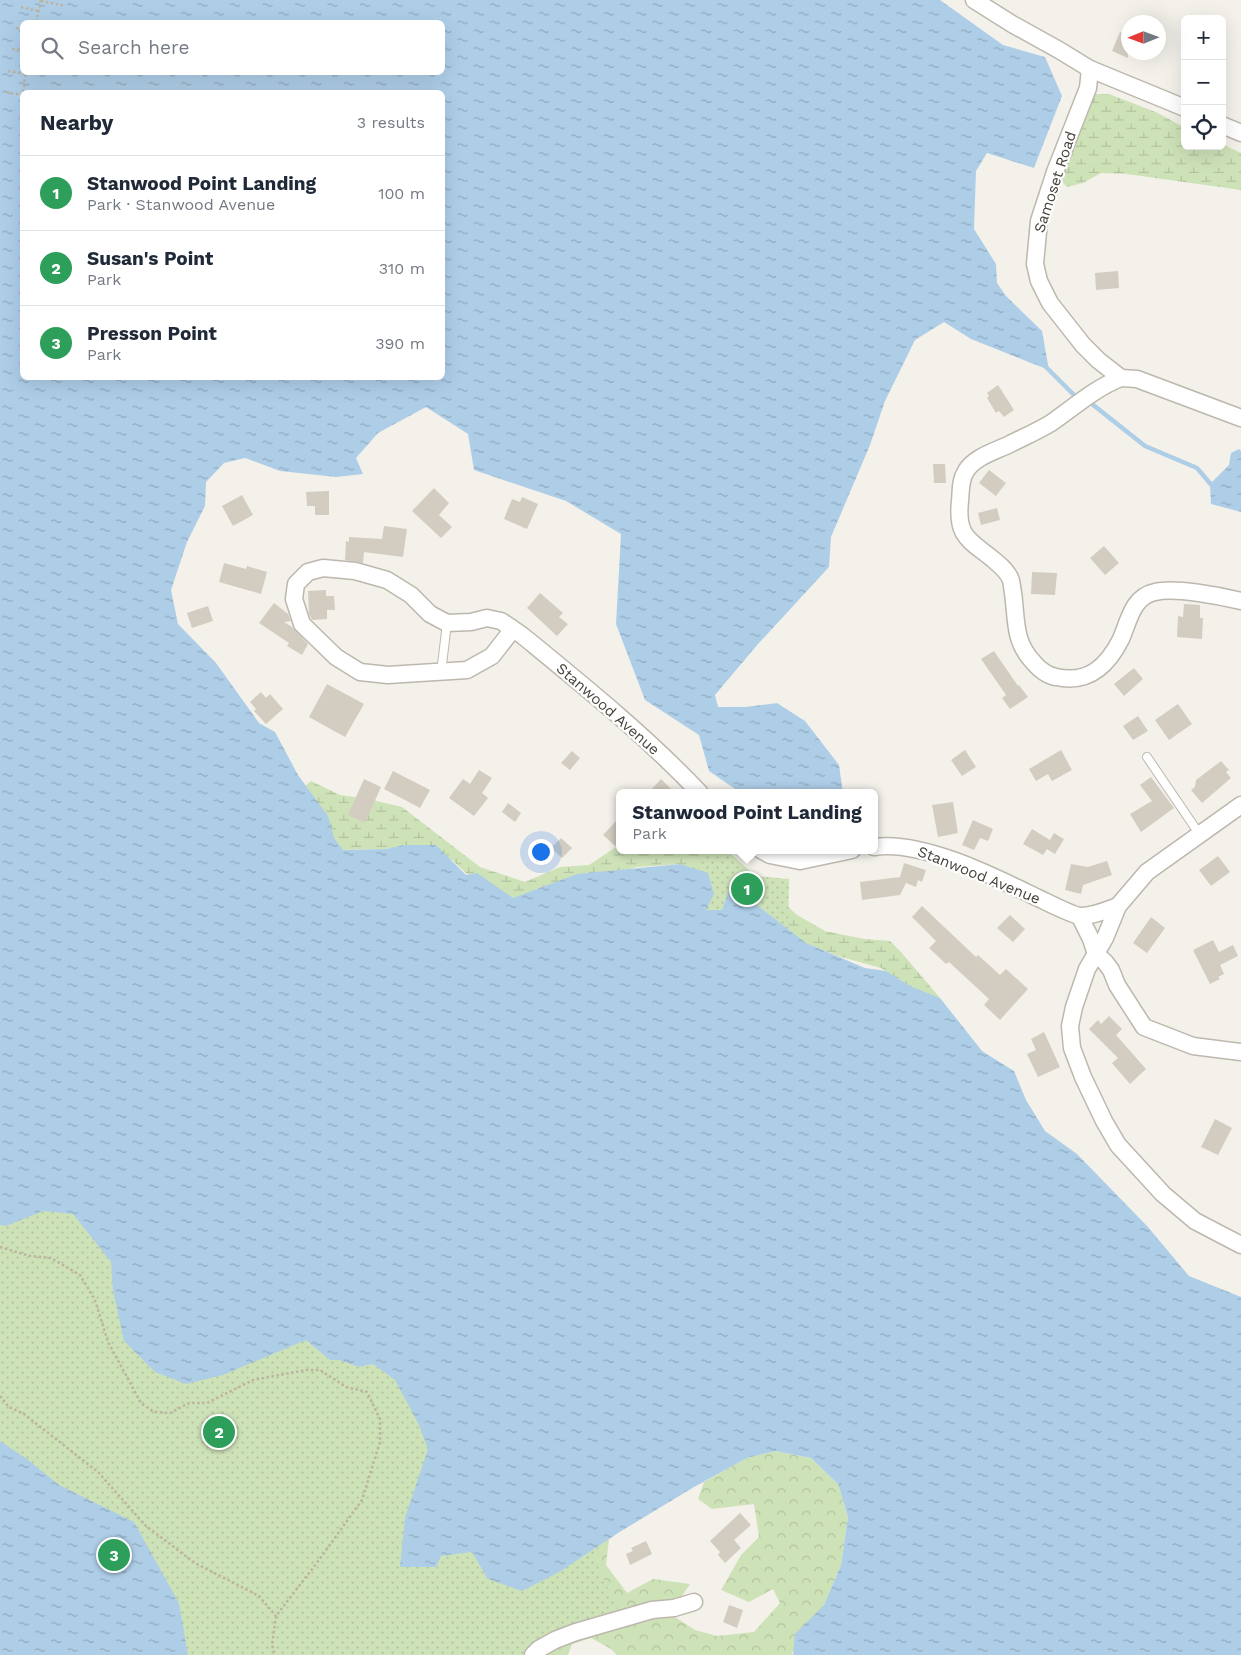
<!DOCTYPE html>
<meta charset="utf-8">
<style>
body{margin:0;font-family:"Work Sans",sans-serif;background:#f6f6f7;color:#1f2937}
.controls{position:absolute;right:15px;top:15px;display:grid;overflow:hidden;border-radius:8px;box-shadow:0 5px 20px #0002}
.controls button{width:45px;height:45px;display:grid;place-items:center;padding:0;border:0;border-bottom:1px solid #e0e1e3;background:#fff;color:#1f2937;font:25px sans-serif}
.compass{position:absolute;left:1121px;top:15px;width:45px;height:45px;border-radius:50%;background:#fff;box-shadow:0 5px 20px #0002;rotate:269deg}
.you{position:absolute;left:540px;top:851px;width:18px;height:18px;margin:-12px;border:4px solid #fff;border-radius:50%;background:#1a73e8;box-shadow:0 0 0 8px #1a73e833}
.badge{display:grid;place-items:center;width:32px;height:32px;border-radius:50%;background:#e15333;color:#fff;font-size:16px;font-weight:700}
.pin{position:absolute;translate:-50% -50%;border:2px solid #fff;box-shadow:0 1px 5px #0006}
.popup{position:absolute;left:616px;top:789px;width:262px;height:65px;box-sizing:border-box;display:grid;place-content:center;border-radius:8px;background:#fff;filter:drop-shadow(0 1px 4px #0005);font-size:16px;white-space:nowrap;color:#747a83}
.popup b{font-size:19px;color:#1f2937}
.popup::after{content:'';position:absolute;left:50%;top:100%;margin-left:-10px;border:10px solid transparent;border-top-color:#fff}
.list{margin:0;padding:0;list-style:none}
h2{display:flex;justify-content:space-between;align-items:center;height:65px;margin:0;padding:0 20px;font-size:21px}
h2 small{font-size:16px;font-weight:400;color:#747a83}
.list li{display:grid;grid-template-columns:32px 1fr auto;gap:15px;align-items:center;box-sizing:border-box;height:75px;padding:0 20px;border-top:1px solid #e0e1e3}
.list b{display:block;font-size:19px;white-space:nowrap}
.list p{margin:0;font-size:16px;white-space:nowrap;color:#747a83}
.list em{font-size:16px;font-style:normal;color:#747a83}
.icon{flex:none;width:28px;height:28px;fill:none;stroke:currentColor;stroke-width:2;stroke-linecap:round;stroke-linejoin:round}
.map{position:relative;flex:none;width:1241px;height:1655px;overflow:hidden}
.search{position:absolute;background:#fff;box-shadow:0 5px 20px #0002;left:20px;top:20px;width:425px;height:55px;display:flex;align-items:center;gap:12px;box-sizing:border-box;padding:0 18px;border-radius:8px;color:#747a83;font-size:19px}
.panel{position:absolute;background:#fff;box-shadow:0 5px 20px #0002;left:20px;top:90px;width:425px;height:290px;border-radius:8px}
.map>svg:first-child{display:block}
.forest{fill:url(#forest-crowns)}
.wetland{fill:url(#wetland-marsh)}
.park{fill:url(#park-dots)}
.water{fill:url(#water-ripples);fill-rule:evenodd}
.lines{fill:none;stroke-linecap:round;stroke-linejoin:round}
.stream{stroke:#aecee8;stroke-width:4.5}
.building{fill:#d3cdc1}
.service-casing{stroke:#bdb8ae;stroke-width:10}
.minor-casing{stroke:#bdb8ae;stroke-width:19}
.path{stroke:#bdb4a0;stroke-width:2.5;stroke-dasharray:2.5 2.5;stroke-linecap:butt}
.service{stroke:#fff;stroke-width:8}
.minor{stroke:#fff;stroke-width:16}
.labels{text-anchor:middle;stroke-width:4.5;stroke-linejoin:round;paint-order:stroke}
.street-label{font-size:15px;fill:#464139;stroke:#fff}
</style>
<div class="map">
<svg width="1241" height="1655" viewBox="0 0 1241 1655">
<defs>
<pattern id="forest-crowns" width="20" height="18" patternUnits="userSpaceOnUse" patternTransform="scale(1.25)"><rect width="20" height="18" fill="#cee2b8"/><path d="M2 6a3 3 0 1 1 6 0M12 15a3 3 0 1 1 6 0" fill="none" stroke="#b2c39f"/></pattern>
<pattern id="wetland-marsh" width="20" height="14" patternUnits="userSpaceOnUse" patternTransform="scale(1.25)"><rect width="20" height="14" fill="#cee2b8"/><path d="M1 5h8M5 5V1M11 12h8M15 12V8" fill="none" stroke="#b2c39f"/></pattern>
<pattern id="park-dots" width="8" height="8" patternUnits="userSpaceOnUse" patternTransform="scale(1.25)"><rect width="8" height="8" fill="#cee2b8"/><path d="M2 2h.1M6 6h.1" fill="none" stroke="#b2c39f" stroke-width="1.8" stroke-linecap="round"/></pattern>
<pattern id="water-ripples" width="26" height="14" patternUnits="userSpaceOnUse" patternTransform="scale(1.25)"><rect width="26" height="14" fill="#aecee8"/><path d="M2 4q2-2 4 0t4 0M15 11q2-2 4 0t4 0" fill="none" stroke="#8fa9bd"/></pattern>
</defs>
<rect width="100%" height="100%" fill="#f3f1ea"/>
<path class="forest" d="M0,1224l609,315 -3,26 21,28 26,-14 37,5 -16,24 1,9 20,13 22,6 37,-4 26,-29 -7,-14 -24,13 -28,-12 20,-35 18,-18 -5,-33 -42,5 -14,-10 6,-17 43,-24 28,-7 36,7 27,26 10,33 -7,48 -17,40 -32,48 1,2h-176l-6,-6 -20,-11 -19,6 -4,11h-380z"/>
<g class="wetland">
<path d="M1093,94h16l49,19 27,15v18h37v-2l19,9v37l-114,-16 -26,-1 -18,10 -16,4 -8,-8z"/>
<path d="M311,781l29,14 28,4 34,8 78,60 45,15 35,-15 29,-2 30,-20 1,5h92l62,44 23,21 28,16 39,8 26,2 11,11 39,46 -27,-8 -32,-22 -43,-12 -38,-15 -99,-31 -10,-31 -11,-15 -43,3 -62,17 -61,15 -32,-11 -30,-28 -26,-12 -89,2 -40,-57z"/>
</g>
<g class="park">
<path d="M710,850h17l28,26 34,3 -1,59 -81,-24v-11l-17,-23z"/>
<path d="M56,1197l234,138 88,26 214,161 4,40 24,52 -67,18 -30,23h-523v-450z"/>
</g>
<g class="water">
<path d="M0,0h940l63,45 42,12 17,39 -28,72 -47,-15 -11,18 -2,58 22,35 1,19 9,13 36,35 7,39 -78,-31 -27,-17 -29,18 -30,61 -15,44 -39,92 -2,30 -71,77 -43,51 3,12h27l32,-4 28,18 34,44 4,28h-102l-32,-22 -10,-36 -54,-35 -29,-76 5,-90 -55,-33 -92,-31 -6,-36 -42,-27 -48,26 -22,25 7,16 -27,3 -56,-6 -35,-13 -21,5 -18,19 -1,24 -18,36 -16,48 7,34 38,39 43,60 16,9 23,43 30,41 6,22 9,12 44,-1 17,-4h32l30,30 11,-2 36,25 64,-24 103,-10 28,9 6,21 -8,16h16l9,-25 75,58 59,25 21,3 24,15 30,12 42,53 32,20 12,29 19,31 32,23 70,72 42,50 52,21v358h-448l2,-21 29,-29 17,-40 7,-48 -10,-33 -27,-26 -36,-7 -28,7 -53,29 -76,46 -57,38 -39,20 -34,-12 -16,-27 -31,4 -5,11h-36l5,-49 23,-69 -10,-26 -23,-43 -22,-16 -14,3 -20,-7h-9l-24,-20 -83,35 -37,9 -31,-12 -31,-31 -11,-51 -2,-28 -38,-48 -30,-3 -37,15 -6,-1zM22,22h420v50h-420zM22,92h420v286h-420z"/>
<path d="M1239,449l2,2v61l-30,-8 -1,-20 19,-19 2,-12z"/>
<path d="M0,1441l27,18 32,26 75,37 45,81 9,52h-188z"/>
</g>
<g class="lines">
<g class="stream">
<path d="M1045,366l29,29"/>
<path d="M1092,404l53,42 52,22 17,20"/>
</g>
</g>
<g class="building">
<path d="M1120,32l8,3v23l-16,-7z"/>
<path d="M1118,271l1,17 -23,2 -1,-17z"/>
<path d="M998,385l16,25 -10,7 -5,-6 -3,2 -9,-15 2,-2 -2,-3z"/>
<path d="M933,464h12l1,19h-12z"/>
<path d="M989,470l17,13 -10,13 -17,-13z"/>
<path d="M434,488l15,15 -10,12 13,12 -11,11 -29,-27z"/>
<path d="M329,491v24h-14v-9h-8l-1,-14z"/>
<path d="M242,495l11,20 -20,11 -11,-20z"/>
<path d="M522,497l16,7 -11,25 -23,-10 8,-20 8,3z"/>
<path d="M997,508l3,12 -19,5 -3,-12z"/>
<path d="M384,526l23,3 -4,28 -39,-5 -1,11 -18,-3 1,-19 3,1v-5l33,2z"/>
<path d="M1104,546l15,17 -14,12 -15,-17z"/>
<path d="M224,563l22,6 1,-3 20,6 -6,22 -42,-12z"/>
<path d="M1032,572l25,1 -2,22 -24,-1z"/>
<path d="M326,590v6h8l1,14h-8v9l-15,1 -3,-6 -1,-23z"/>
<path d="M540,593l23,20 -4,4 9,7 -11,12 -30,-28z"/>
<path d="M274,603l14,11 3,7 -7,1 8,5 16,17 -6,11 -15,-9 2,-3 -30,-20z"/>
<path d="M1184,604l16,1v13h3l-1,21 -25,-2 1,-21 5,1z"/>
<path d="M208,606l5,15 -21,7 -5,-15z"/>
<path d="M994,651l24,35 1,-1 9,12 -18,12 -8,-11 4,-3 -25,-36z"/>
<path d="M1134,668l9,11 -19,17 -10,-12z"/>
<path d="M327,684l37,20 -19,33 -36,-20z"/>
<path d="M261,692l5,6 4,-4 13,15 -17,15 -12,-13 2,-2 -6,-7z"/>
<path d="M1178,704l14,20 -23,16 -14,-20z"/>
<path d="M1138,716l10,15 -15,9 -10,-14z"/>
<path d="M965,750l11,17 -14,9 -11,-16z"/>
<path d="M1061,750l11,20 -20,11 -4,-7 -12,7 -7,-12z"/>
<path d="M572,751l8,7 -10,12 -9,-7z"/>
<path d="M1221,761l8,9 -3,2 5,6 -29,25 -11,-13 4,-3 1,-7z"/>
<path d="M479,770l13,8 -10,15 6,5 -14,18 -25,-18 14,-19 7,5z"/>
<path d="M393,771l37,19 -10,18 -36,-19z"/>
<path d="M1151,777l23,31 -33,24 -11,-18 22,-13 -12,-16z"/>
<path d="M364,779l17,8 -16,36 -17,-8z"/>
<path d="M661,779l14,14h-27z"/>
<path d="M953,802l5,31 -20,4 -6,-32z"/>
<path d="M508,803l13,10 -6,9 -13,-10z"/>
<path d="M620,817v33l-17,-15z"/>
<path d="M973,820l20,9 -5,12 -8,-3 -6,12 -12,-5z"/>
<path d="M1032,829l18,11 4,-7 10,6 -9,15 -8,-5 -4,6 -20,-11z"/>
<path d="M561,838l11,10 -10,10 -11,-10z"/>
<path d="M1218,856l12,16 -19,14 -12,-16z"/>
<path d="M1107,861l5,14 -29,10 -2,9 -16,-4 6,-26 17,3z"/>
<path d="M904,863l22,7 -4,12 -4,-2 -2,7 -10,-4 -6,12 -38,5 -2,-18 40,-5z"/>
<path d="M922,906l54,51 2,-2 22,20 6,-6 22,20 -28,31 -16,-15 5,-6 -40,-37 -3,2 -17,-16 7,-7 -24,-24z"/>
<path d="M1010,915l15,14 -12,13 -16,-14z"/>
<path d="M1151,917l14,11 -18,25 -14,-10z"/>
<path d="M1213,940l6,12 14,-7 5,11 -18,9 4,9 -6,3 2,2 -10,5 -17,-34z"/>
<path d="M1109,1016l13,13 -6,6 30,34 -16,15 -18,-21 6,-5 -29,-29 9,-9 3,4z"/>
<path d="M1044,1032l16,35 -22,10 -11,-23 9,-4 -5,-11z"/>
<path d="M1215,1119l17,9 -14,27 -17,-8z"/>
<path d="M740,1513l11,12 -17,15 7,8 -16,15 -7,-8 2,-3 -10,-11z"/>
<path d="M646,1541l6,13 -22,11 -4,-11 7,-3 -2,-3z"/>
<path d="M729,1605l14,5 -6,18 -14,-6z"/>
</g>
<g class="lines">
<defs>
<g id="service">
<path d="M441,673l6,-50"/>
<path d="M1147,757l53,78"/>
</g>
<g id="minor">
<path d="M974,0l38,24 47,26 31,19 95,39"/>
<path d="M1090,69l-2,19 -33,84 -16,49 -4,43 4,17 11,22 33,42 15,15 23,18 16,1 104,39"/>
<path d="M1222,125l19,8"/>
<path d="M1121,378c-26,10 -47,29 -70,45 -13,8 -27,14 -41,21 -14,7 -36,13 -44,27 -6,9 -5,20 -6,30 -4,37 10,39 35,60 6,5 12,10 15,17 2,4 2,10 3,15 4,27 0,48 21,70 5,6 14,13 22,14 32,7 51,-10 65,-38 8,-18 11,-42 34,-47 20,-5 65,4 86,9"/>
<path d="M513,629l-21,27 -25,14 -79,5 -28,-3 -24,-15 -34,-33 -8,-25 2,-15 12,-12 15,-4 32,3 32,9 24,15 19,19 17,9 24,-1 16,-4 14,3 12,8 10,7c61,50 122,99 177,157"/>
<path d="M1241,805l-94,67 -29,34 -13,32 -18,31 -13,38 -4,19 2,22 11,29 21,44 14,24 45,49 32,27 46,24"/>
<path d="M874,847c48,-7 119,29 162,50 9,4 37,19 45,19 13,0 26,-6 37,-10"/>
<path d="M761,850l9,5 30,6 52,-11"/>
<path d="M1080,917l11,22 5,15"/>
<path d="M1096,954l9,8 6,8 6,15 27,42 49,19 48,6"/>
<path d="M533,1655l6,-6 16,-9 21,-8 76,-22 22,-2 20,-6"/>
</g>
</defs>
<use href="#service" class="service-casing"/>
<use href="#minor" class="minor-casing"/>
<g class="path">
<path d="M41,1l24,5"/>
<path d="M21,7l17,4"/>
<path d="M36,22l5,-22"/>
<path d="M16,28l6,1"/>
<path d="M12,49l10,2"/>
<path d="M8,71l18,3"/>
<path d="M44,72l6,1"/>
<path d="M6,92l16,3"/>
<path d="M23,92l3,-20"/>
<path d="M0,1247l30,9 21,2 29,17 15,25 13,42 33,61 13,9 16,1 19,-10h18l46,-23 53,-10h14l26,17 21,5 13,27v23l-18,58 -43,60 -43,56 -4,29 3,10"/>
<path d="M0,1396l9,11 15,7 74,58 48,54 49,37 64,33 17,20"/>
</g>
<use href="#service" class="service"/>
<use href="#minor" class="minor"/>
</g>
<g class="labels">
<g class="street-label">
<text transform="translate(1055 182) rotate(-72)" y="5">Samoset Road</text>
<text transform="translate(608 709) rotate(41)" y="5">Stanwood Avenue</text>
<text transform="translate(979 875) rotate(22)" y="5">Stanwood Avenue</text>
</g>
</g>
</svg>
<div class="controls">
<button>+</button>
<button>−</button>
<button><svg class="icon" aria-label="locate" viewBox="0 0 24 24"><circle cx="12" cy="12" r="6"/><path d="M12 2v4M12 18v4M2 12h4M18 12h4"/></svg></button>
</div>
<svg class="compass" viewBox="-18 -18 36 36"><path d="M0-13l5 13h-10z" fill="#e53935"/><path d="M0 13l5-13h-10z" fill="#747a83"/></svg>
<div class="you"></div>
<div class="pin badge" style="left:747px;top:889px;background:#2e9e5b">1</div>
<div class="popup"><b>Stanwood Point Landing</b>Park</div>
<div class="pin badge" style="left:219px;top:1432px;background:#2e9e5b">2</div>
<div class="pin badge" style="left:114px;top:1555px;background:#2e9e5b">3</div>
<div class="search"><svg class="icon" aria-label="search" viewBox="0 0 24 24"><circle cx="10" cy="10" r="6"/><path d="M15 15l6 6"/></svg>Search here</div>
<section class="panel">
<h2>Nearby<small>3 results</small></h2>
<ul class="list">
<li><span class="badge" style="background:#2e9e5b">1</span><div><b>Stanwood Point Landing</b><p>Park · Stanwood Avenue</p></div><em>100 m</em></li>
<li><span class="badge" style="background:#2e9e5b">2</span><div><b>Susan's Point</b><p>Park</p></div><em>310 m</em></li>
<li><span class="badge" style="background:#2e9e5b">3</span><div><b>Presson Point</b><p>Park</p></div><em>390 m</em></li>
</ul>
</section>
</div>
